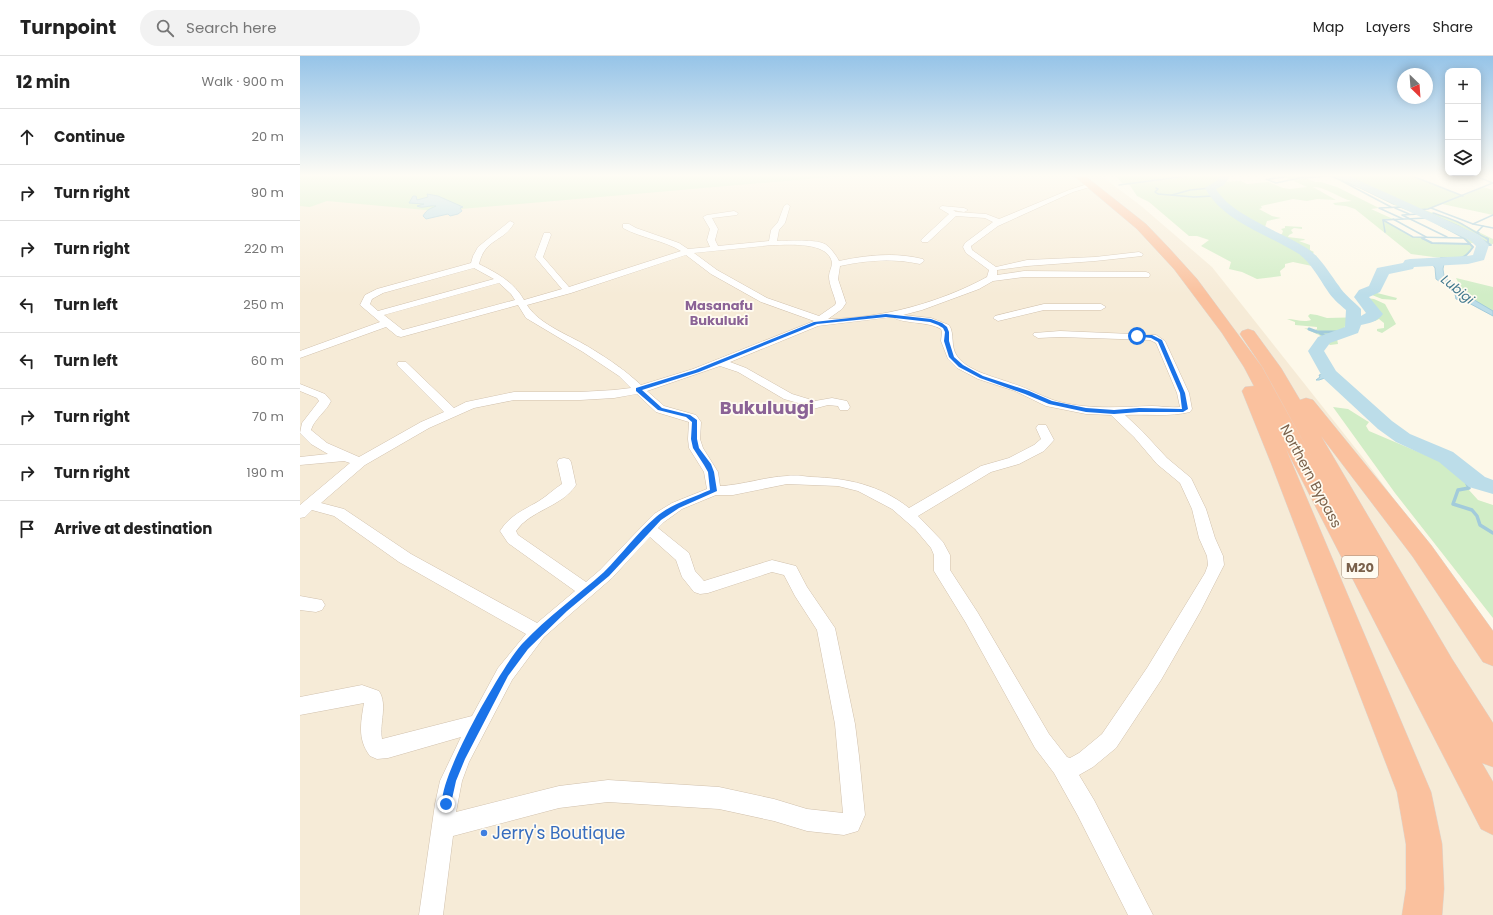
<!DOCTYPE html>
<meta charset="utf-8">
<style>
body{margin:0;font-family:Poppins,sans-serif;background:#f2f2f2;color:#222}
.controls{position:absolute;right:12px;top:12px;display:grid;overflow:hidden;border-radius:8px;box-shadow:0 2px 10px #0003}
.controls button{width:36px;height:36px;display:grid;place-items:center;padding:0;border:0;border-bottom:1px solid #e0e0e0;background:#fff;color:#222;font:20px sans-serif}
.compass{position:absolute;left:1097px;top:12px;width:36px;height:36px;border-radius:50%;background:#fff;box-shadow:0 2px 10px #0003;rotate:155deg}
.stop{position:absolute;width:12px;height:12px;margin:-9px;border:3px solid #1a73e8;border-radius:50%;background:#fff}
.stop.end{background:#1a73e8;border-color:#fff;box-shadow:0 1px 4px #0008}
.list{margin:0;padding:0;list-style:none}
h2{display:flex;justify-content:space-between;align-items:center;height:52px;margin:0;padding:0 16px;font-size:17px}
h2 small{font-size:13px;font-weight:400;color:#767676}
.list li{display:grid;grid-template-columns:26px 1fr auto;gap:12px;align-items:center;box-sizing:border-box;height:56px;padding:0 16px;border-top:1px solid #e0e0e0}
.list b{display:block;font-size:15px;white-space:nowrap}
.list em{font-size:13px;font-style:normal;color:#767676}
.icon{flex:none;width:22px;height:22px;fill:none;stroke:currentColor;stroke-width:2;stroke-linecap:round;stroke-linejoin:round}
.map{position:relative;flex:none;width:1193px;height:859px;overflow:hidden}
header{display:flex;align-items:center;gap:24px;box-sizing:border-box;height:56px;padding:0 20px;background:#fff;border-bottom:1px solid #e0e0e0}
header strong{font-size:19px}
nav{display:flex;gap:22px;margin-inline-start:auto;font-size:14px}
.search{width:280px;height:36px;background:#f2f2f2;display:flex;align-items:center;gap:10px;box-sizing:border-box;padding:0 14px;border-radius:22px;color:#767676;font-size:15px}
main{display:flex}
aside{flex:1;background:#fff}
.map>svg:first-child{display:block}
.residential{fill:#f6ebd7}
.green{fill:#d1edc6}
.water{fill:#bcdde9;stroke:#a2cbdb}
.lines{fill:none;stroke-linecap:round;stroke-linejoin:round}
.stream-far3{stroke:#a2cbdb;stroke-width:1.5}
.stream-far2{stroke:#a2cbdb;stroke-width:2}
.stream-far1{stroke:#a2cbdb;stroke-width:3}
.stream{stroke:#a2cbdb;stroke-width:3.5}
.river{fill:#bcdde9;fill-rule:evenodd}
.street-casing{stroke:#d1c1ad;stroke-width:1}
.highway-casing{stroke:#dcd6d0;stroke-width:1}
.street{fill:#fff;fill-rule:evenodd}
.highway{fill:#fac19e;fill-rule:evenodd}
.route{fill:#1a73e8}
.shop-dot{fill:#3f7fe0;stroke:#fffbf1;stroke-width:1.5}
.labels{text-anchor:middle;stroke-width:3.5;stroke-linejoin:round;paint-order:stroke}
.far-water-label{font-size:13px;font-style:italic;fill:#42798e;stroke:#fffbf1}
.far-quarter-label{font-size:13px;font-weight:bold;fill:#8b6396;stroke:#fffbf1}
.shield{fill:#fffbf1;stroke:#a28f7d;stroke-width:1}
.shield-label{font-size:13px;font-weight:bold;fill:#7a614b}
.street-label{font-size:14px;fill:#7a614b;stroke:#fffbf1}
.near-shop-label{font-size:17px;fill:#366cbe;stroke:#fffbf1;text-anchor:start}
.district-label{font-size:18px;font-weight:bold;fill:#8b6396;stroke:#fffbf1}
</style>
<header>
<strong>Turnpoint</strong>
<div class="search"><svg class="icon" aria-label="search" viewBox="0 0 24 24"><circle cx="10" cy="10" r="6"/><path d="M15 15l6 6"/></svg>Search here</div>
<nav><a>Map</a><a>Layers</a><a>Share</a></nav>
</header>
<main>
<aside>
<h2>12 min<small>Walk · 900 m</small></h2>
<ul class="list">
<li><svg class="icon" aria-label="ahead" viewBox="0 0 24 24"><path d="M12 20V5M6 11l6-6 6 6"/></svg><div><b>Continue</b></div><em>20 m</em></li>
<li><svg class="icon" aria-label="right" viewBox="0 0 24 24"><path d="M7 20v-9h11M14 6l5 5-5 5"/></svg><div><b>Turn right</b></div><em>90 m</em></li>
<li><svg class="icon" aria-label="right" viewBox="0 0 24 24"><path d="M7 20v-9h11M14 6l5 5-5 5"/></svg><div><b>Turn right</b></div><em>220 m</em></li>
<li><svg class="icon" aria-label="left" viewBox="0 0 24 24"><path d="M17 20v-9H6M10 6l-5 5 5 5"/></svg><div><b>Turn left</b></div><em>250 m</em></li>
<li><svg class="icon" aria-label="left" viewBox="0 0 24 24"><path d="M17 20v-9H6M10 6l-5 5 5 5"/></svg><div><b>Turn left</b></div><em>60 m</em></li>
<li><svg class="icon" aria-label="right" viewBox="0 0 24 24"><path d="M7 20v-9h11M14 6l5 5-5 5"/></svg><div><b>Turn right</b></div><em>70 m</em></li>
<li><svg class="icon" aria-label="right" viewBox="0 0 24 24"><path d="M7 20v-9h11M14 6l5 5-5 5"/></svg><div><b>Turn right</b></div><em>190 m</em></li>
<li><svg class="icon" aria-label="arrive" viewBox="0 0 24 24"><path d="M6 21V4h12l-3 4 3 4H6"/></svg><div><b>Arrive at destination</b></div></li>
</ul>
</aside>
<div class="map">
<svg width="1193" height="859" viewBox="0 0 1193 859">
<rect width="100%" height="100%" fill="#fdf8e9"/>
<path class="residential" d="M0,119h800l40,30 72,62 152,192 129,172v284h-1193z"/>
<g class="green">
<path d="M0,119h555l-418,36 -110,-10 -17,6 -10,-1z"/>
<path d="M815,119h111l-5,7 20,-1 6,3 21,-2 15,6 7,1 17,-2 -22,-10 -12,1 -6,-3h40l11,2 -12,1 9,4h6l16,5 42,21 -8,1 22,10 -10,1 30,17h8l11,6 38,1 3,3 -6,9 -4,2h-22l-30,-4 -56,-45 -9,-3 -11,-1 -2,-2 19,-2c-13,-3 -28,-15 -39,-14l23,13 -19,-1 -10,2 -14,-2 -32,7 1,2 -3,1 13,7 9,2 -14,3 -2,6 -8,3 7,2 5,-3 5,2 -5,1c3,3 9,3 13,2l1,-3 -2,-2 4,-1v-2l17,1v2l-8,-1 -3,2 2,3 -4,2 -1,2 16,2 1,1 -6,1 11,4v5l4,2 -2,2 5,2 -1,1 -10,1 6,8 -19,-4 -8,2v3l-5,4 1,5 -24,3 -15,-7 -13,-3 2,-7 -30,-16 8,-6 -12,-4h-8l-40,-34 -12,-6 -8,-12 -7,-1z"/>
<path d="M1025,119h85l53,21 20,-9 10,3v25l-51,-11 -17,6 35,13 33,16v5l-23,-1 -13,-10 -14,-5 -24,-14 -21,-7 -57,-28z"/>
<path d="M1156,222l37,9v24c-13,-6 -27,-15 -37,-26l2,-3z"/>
<path d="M1065,234l32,8 -1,2 -14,-1 -20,-8z"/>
<path d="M1067,242l7,1 11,5 11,20 -14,9 -5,-2v-2l7,-1v-5l-5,-4 -4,2 -16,1 -14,4 -1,3 6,3 -13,7 1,5 -8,1 -11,-10 -15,-7 11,2 2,-1v-2l-22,-2v-3l-8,-3c8,0 17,4 24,1l-3,-4 2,-2 7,1 10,3 40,-1 6,-3 -13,-14z"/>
<path d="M1033,351l15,2 19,12 2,1 -3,4 3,5 80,34 26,17 -7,7 10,11 15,5v113l-98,-125z"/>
</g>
<g class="water">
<path d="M127,138l11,2 25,11 -3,1 2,3 -4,3 -8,2 -2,-2 -22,5 -3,-3c4,-7 7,-7 13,-10 -7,-1 -13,3 -19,0l7,-2 -15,-1 4,-7h3l1,4 11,-3z"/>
<path d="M1175,202l-3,4 -28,2 -1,5 1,7 27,22 22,13v5l-26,-14 -11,-3 -1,-5 1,-1 -20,-14 -1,-11 -5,-7h17z"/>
<path d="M1023,308l11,7v7l-6,-1 -9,3h-3l4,-3 -1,-2 5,-1 -4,-8z"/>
<path d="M1037,324c5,3 8,7 12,11 10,6 17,7 21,19l-12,-5 -10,-15 -12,-3z"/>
<path d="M1120,389c14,3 27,6 35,20l-10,-4z"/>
</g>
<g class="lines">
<g class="stream-far3">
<path d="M1028,119l33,13 33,16"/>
<path d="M1110,119l53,21"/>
<path d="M1173,119l20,8"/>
<path d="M1005,122l23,-2 -3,-1"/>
<path d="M966,123l10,4 28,-6"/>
<path d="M969,123l16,-2"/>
<path d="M1040,124l51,27"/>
<path d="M819,129l76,-10"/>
<path d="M856,132l2,1 -3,3 3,2 36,3 19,-1"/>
<path d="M872,139l18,-5 20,-2"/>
<path d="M1095,152l14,6"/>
<path d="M1131,152l42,16 20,-9"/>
<path d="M1116,154l12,-1 65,-26"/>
<path d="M1121,154l37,16 23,13"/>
<path d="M1133,157c9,3 19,6 27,10 10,5 18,12 28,16"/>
<path d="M1119,158l-17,1 45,22"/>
<path d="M1093,163l33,18"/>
<path d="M1103,163l-24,-11 22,-1 10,4h6"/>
<path d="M1083,164l30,17 51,1 -37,-20"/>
<path d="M1173,168l20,4"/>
<path d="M1085,176l-2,-12 44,-2 -8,-4h5"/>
<path d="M1179,177l-2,-1 6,-6"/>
<path d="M1122,182l2,1"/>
</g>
<g class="stream-far2">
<path d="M1122,182l10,5 38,1"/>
<path d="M1179,182l9,5"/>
<path d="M1183,193l4,-4h4l-3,-2v-4l-2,-1"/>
<path d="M1141,202c17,0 22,4 32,-11l-9,-9"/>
</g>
<g class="stream-far1">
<path d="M1009,273l8,3h30"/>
<path d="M1020,277l9,5"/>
</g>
<path class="stream" d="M1168,419l-3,4 4,9 -11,2 -5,14 19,6 5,6 3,9 13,8"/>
<path class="river" d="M921,119h10l-7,10 -8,4c15,26 66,43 92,60 13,9 22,25 31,37 5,8 13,14 19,20l3,3v7l5,-3 -12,-16 5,-7 10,-4 8,-18 26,-5 2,-3 5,-1 57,-3 6,-1 3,-9 -5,-5 -134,-64 -2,-2h12l132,60 10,10 -5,15 -16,4 -54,3 -1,2 -24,5 -9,18 -11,5 14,17c-6,8 -13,9 -22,11l-3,8 -28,10 -6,8 12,20 56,50 18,13 43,18 32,25 8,3v14l-24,-7 -30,-25 -43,-20 -18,-13 -55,-51 -15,-27 10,-14 27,-10 1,-17c-7,-6 -15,-13 -19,-20 -8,-12 -16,-27 -28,-36 -31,-20 -76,-32 -94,-66l11,-7z"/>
<defs>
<g id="street">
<path d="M788,128l3,2 -1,1 -17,5 -75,34 -27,20 1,4 24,17 31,-7 68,-3 44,-5 4,2 -1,2 -47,5 -68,5 -30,4v5l27,-4 122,1 3,1 1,2 -1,2h-125l-31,4 -14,8 -57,21 -19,5 28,3 18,7c6,9 1,21 8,31 10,15 38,21 54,27 14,4 28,12 42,17 32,10 66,7 99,6 9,0 19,2 28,1l-3,-14 -21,-50 -6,-3 -90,-3 -22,1 -5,-3 1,-2 26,-2 96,4 9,6 24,52 3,16 -2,3c-20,5 -44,2 -65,3l17,16 25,27 24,20 15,31 9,29 8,18 1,9 -24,47 -39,68 -45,68 -23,19 -14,8 15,25 59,115h-25l-50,-99 -24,-43 -19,-25 -69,-125 -32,-52v-16l-3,-7 -16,-19 -23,-20 -34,-18 -20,-5 -51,-2 -54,11h-17l-34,14 -18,13 -6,6 31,25 6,18 9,10 68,-21 24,6 11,21 28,41 20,96 4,32 6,59 -7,16 -14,4 -37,-4 -33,-10 -55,-12 -111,-7 -49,6 -106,28 -10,79h-24l16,-111 5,-23 21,-44 -73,21 -11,1 -7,-3c-13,-17 -9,-34 -6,-53l-64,12v-18l62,-12 17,6c9,14 0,32 3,48l90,-23 26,-48 28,-34 -127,-72 -65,-46 -22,-6 -7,7 -5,1v-13l50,-42 -6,-2 -44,4v-8l28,-3 -17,-10 -11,-11 2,-10 17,-22 -2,-3 -17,-7v-7l25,10 6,7c-5,11 -17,18 -20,29l16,13 32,14 62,-35 23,-10 -46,-46 -1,-2 1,-2h8l48,46 12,-6 48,-10h66l34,-2 17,-2 -12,-12 -36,-24 -57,-34 -8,-13 -117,32 -4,-1 -11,-9 -86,31v-7l80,-29 -20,-17 5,-10 12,-6 94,-26 2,-7 5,-9 32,-26 4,2c-10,19 -29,15 -35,41 18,9 35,18 45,36l38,-11 -27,-32 9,-24h6l1,2 -8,22 26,30 112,-36c-18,-11 -40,-13 -58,-23v-4h6l7,4 43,15 9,6 22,-2 -3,-7 3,-11 -7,-12 4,-2 27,-4 4,2 -1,2 -25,3 6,11 -3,11 3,6 51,-5 2,-11 7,-8 6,-16 3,-2 3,2 -5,17 -6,7 -2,11c12,0 38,-2 48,3 5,3 11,11 14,17 28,-6 56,-9 84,-2l1,2 -4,3c-27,-6 -53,-4 -80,2l-2,13 8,24 -4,6 -14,10c55,-1 111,-16 159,-42l2,-7 -23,-17 -3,-6 2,-4 28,-21 -8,-4 -29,-2 -28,26h-6l-1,-2 28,-26 -10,-6 3,-2 22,2 4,2 -4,2 -11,-2 3,2 30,2 13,5 70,-29zM473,189c15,0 56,-4 59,18 0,4 -3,9 -3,13 0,9 5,18 7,27l-1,2 -16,11 -52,-18 -50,-28 -23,-17zM386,199l25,19 50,28 53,19 -121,48 -52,16c-15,-14 -31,-25 -49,-36 -20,-13 -53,-24 -65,-44l44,-12zM174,212l20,11 -116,32 -8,-7 2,-5 11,-6zM199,227l12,11 4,6 -112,30 -19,-15zM593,261c8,7 35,4 48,12l1,3 -1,9 7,18 9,9 21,11 37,12 31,15 40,8 25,1 23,22 23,27 23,19 12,26 7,29 8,18 1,9 -3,8 -58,95 -45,66 -23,19 -9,5 -3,-1 -18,-23 -71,-121 -28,-43v-15l-7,-13 -25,-26 73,-44 28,-8 25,-13 10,-11 -8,-15h-8l-2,3 5,11 -7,6 -25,13 -28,8 -72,42c-29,-23 -62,-30 -98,-31 -8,-1 -16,-2 -24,-1 -23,1 -44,9 -67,10l-2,-14 -15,-24 -3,-9 1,-17 -5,-7 -32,-9 -17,-15 73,-25 18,6 46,27 21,6 8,4 15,-4 10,1 2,4h8l2,-3 -3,-6 -15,-3 -17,3 -23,-7 -46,-26 -16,-6 88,-36zM337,338l19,18 33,10 -1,17 1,9 15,24 3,17 -35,14 -18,11 -54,56 -14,12 -68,-47 -2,-4c14,-21 46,-24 60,-46l-5,-23 -2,-3 -5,-1 -5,1 -2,3 5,22c-8,5 -15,12 -23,17 -15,9 -29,14 -39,30l8,12 67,48 -38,32 -126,-69 -67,-45 -23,-6 44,-38 64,-37 45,-20 40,-8h66l34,-2zM350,481l26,23 6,17 12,15 6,2 8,-1 64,-21 12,3 11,21 22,34 18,94 8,89 -36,-4 -33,-10 -55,-12 -111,-7 -49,6 -103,26 6,-31 7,-19 43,-82 32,-43 68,-59z"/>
<path d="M744,248h57l5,3 -5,3h-57l-46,11 -5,-3 2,-2z"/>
<path d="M0,540l22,4 3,5 -3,5 -6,2 -16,-2z"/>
</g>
<path id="highway" d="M773,119h11l62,49 23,24 28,31 65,88 52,94 -51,-93 -23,-34 2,-3 6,-2 6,2 27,37 19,32 6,-2 7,2 118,145 62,86v35l-10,-4 -70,-105 -92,-121 131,223 41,64v44l-11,-4 11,19v53l-12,-6 -195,-380 145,343 11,52 2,45 -2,26h-40l4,-26v-45l-9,-52 -126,-329 -29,-72 3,-4 9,-1 -10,-19 -22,-34 -48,-64 -37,-40z"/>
</defs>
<use href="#street" class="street-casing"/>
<use href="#highway" class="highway-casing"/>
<use href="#street" class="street"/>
<use href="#highway" class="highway"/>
</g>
<linearGradient id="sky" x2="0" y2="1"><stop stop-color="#96c4e8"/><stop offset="0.5" stop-color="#fefcf5"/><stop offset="1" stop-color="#fefcf5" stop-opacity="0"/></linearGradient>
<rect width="1193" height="239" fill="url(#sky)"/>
<path class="route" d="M586,258l45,5 11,4 5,4 2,5v9l5,16 9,8 20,11 46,15 23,10 34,7 28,2 25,-2 43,1 -2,-16 -22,-51 -7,-4 -16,-2 2,-1h15l10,5 23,53 3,16 -5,3h-44l-25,2 -28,-2 -37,-8 -24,-10 -45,-16 -21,-11 -10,-10 -5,-16 1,-9 -2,-4 -5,-3 -8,-3 -44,-5 -69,7 -118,48 -57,18 20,18 28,7 7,5v19l2,9 12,16 3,8 3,19 -38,17 -18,12 -52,56 -42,35 -39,38 -20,27 -43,83 -9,22 -6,27 -4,1 -3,-1c-10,-23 61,-145 79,-164 25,-27 55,-48 82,-72 18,-18 33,-39 52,-55 15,-13 36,-19 54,-27l-2,-18 -4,-7 -11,-17 -2,-9 1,-17 -6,-5 -28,-7 -22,-19v-3l59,-18 119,-48z"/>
<circle class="shop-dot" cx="184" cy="777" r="4"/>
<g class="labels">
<g class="far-water-label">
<text transform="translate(1158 233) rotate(39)" y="5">Lubigi</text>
</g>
<g class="far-quarter-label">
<text x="419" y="254">Masanafu<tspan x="419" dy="15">Bukuluki</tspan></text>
</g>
<rect class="shield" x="1042" y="500" width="36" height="22" rx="3"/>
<g class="shield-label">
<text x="1060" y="516">M20</text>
</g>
<g class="street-label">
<text transform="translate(1011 420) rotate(62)" y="5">Northern Bypass</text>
</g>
<g class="near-shop-label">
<text x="192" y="783">Jerry's Boutique</text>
</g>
<g class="district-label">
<text x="467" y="358">Bukuluugi</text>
</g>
</g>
</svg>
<div class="controls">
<button>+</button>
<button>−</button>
<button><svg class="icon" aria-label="layers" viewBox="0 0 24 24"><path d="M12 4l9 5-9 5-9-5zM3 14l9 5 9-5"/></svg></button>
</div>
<svg class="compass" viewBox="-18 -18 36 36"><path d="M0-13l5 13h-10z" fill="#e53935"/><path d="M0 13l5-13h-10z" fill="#767676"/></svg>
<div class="stop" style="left:837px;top:280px"></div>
<div class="stop end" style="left:146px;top:748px"></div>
</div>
</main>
